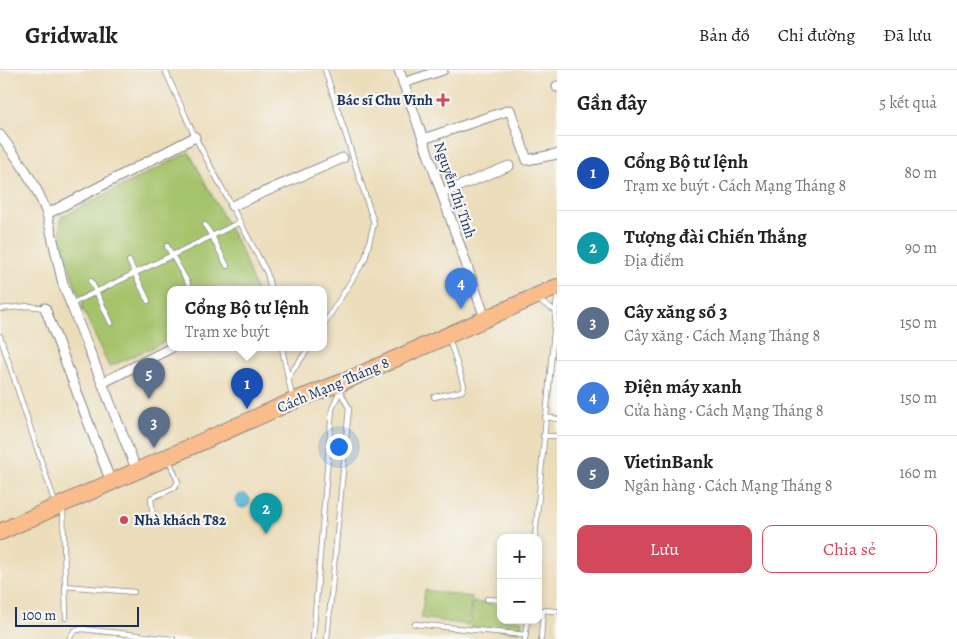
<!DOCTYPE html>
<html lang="vi">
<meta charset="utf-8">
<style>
body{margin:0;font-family:Alegreya,serif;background:#f2f2f2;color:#222}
.controls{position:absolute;right:15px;bottom:15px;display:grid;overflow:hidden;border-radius:10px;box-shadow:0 2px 8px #0003}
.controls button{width:45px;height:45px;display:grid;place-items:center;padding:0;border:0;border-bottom:1px solid #e0e0e0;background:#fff;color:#222;font:25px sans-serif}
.scale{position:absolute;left:15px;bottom:12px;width:124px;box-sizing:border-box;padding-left:5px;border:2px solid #1b2f5e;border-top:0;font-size:14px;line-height:18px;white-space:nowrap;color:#1b2f5e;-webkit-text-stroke:4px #f6f6f2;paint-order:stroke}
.you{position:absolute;left:338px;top:376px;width:18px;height:18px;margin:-12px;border:4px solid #fff;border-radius:50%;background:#1a73e8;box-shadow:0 0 0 8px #1a73e833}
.badge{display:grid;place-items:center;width:32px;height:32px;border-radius:50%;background:#d1495b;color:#fff;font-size:16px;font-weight:700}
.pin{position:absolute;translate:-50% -41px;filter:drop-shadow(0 1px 2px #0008)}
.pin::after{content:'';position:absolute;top:26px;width:18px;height:15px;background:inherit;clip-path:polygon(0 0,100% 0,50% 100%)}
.popup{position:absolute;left:167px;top:216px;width:160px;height:65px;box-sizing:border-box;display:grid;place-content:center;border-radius:10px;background:#fff;filter:drop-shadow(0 1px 4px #0005);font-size:16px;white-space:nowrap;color:#767676}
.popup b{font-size:19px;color:#222}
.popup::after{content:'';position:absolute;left:50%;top:100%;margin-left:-10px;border:10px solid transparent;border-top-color:#fff}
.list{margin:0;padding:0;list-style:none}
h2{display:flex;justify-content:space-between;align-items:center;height:65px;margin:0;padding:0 20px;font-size:21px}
h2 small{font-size:16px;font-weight:400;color:#767676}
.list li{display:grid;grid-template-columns:32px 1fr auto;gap:15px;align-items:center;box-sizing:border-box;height:75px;padding:0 20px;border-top:1px solid #e0e0e0}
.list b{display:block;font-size:19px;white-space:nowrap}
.list p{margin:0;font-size:16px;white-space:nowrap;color:#767676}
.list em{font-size:16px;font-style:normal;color:#767676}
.actions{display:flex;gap:10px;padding:15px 20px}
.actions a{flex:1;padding:11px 0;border:1px solid #d1495b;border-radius:10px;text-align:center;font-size:18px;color:#d1495b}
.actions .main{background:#d1495b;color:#fff}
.map{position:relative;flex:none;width:557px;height:569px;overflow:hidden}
header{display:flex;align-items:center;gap:30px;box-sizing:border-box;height:70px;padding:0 25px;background:#fff;border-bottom:1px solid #e0e0e0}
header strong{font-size:24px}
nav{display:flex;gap:28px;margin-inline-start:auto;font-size:18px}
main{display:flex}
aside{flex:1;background:#fff}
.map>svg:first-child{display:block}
.green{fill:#a5c36b;stroke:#607964}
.water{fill:#5ab7d8;stroke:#3a739b}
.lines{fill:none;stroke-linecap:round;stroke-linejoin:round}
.lane-casing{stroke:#84868c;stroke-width:6}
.street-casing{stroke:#84868c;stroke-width:11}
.highway-casing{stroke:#84868c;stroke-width:18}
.lane{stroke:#fff;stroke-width:4.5}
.street{stroke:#fff;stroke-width:9}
.highway{stroke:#fabc8b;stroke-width:16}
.poi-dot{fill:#d1495b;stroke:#f6f6f2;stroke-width:2}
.labels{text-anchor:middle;stroke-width:4.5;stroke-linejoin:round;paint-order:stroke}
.poi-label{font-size:15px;font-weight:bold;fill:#1b2f5e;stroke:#f6f6f2;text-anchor:end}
.street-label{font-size:15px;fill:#1b2f5e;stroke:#f6f6f2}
</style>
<header>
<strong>Gridwalk</strong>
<nav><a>Bản đồ</a><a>Chỉ đường</a><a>Đã lưu</a></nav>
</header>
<main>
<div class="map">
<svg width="557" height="569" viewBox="0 0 557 569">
<rect width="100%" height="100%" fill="#f6f6f2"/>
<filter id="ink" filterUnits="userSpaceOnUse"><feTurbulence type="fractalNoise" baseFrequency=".02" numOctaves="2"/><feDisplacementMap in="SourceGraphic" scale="10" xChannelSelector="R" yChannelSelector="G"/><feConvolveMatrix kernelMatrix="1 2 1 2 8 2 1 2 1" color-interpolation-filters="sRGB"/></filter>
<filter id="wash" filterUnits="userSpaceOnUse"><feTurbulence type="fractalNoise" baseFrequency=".0096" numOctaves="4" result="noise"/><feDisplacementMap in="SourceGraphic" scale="20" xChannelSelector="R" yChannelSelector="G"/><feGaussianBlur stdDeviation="1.12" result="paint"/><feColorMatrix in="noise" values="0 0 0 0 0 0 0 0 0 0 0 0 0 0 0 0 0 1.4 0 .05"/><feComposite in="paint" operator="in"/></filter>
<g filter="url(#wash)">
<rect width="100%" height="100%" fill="#ecddba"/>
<g class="green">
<path d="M189,82l53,100 14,38h-85v49l-62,28 -27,-60 2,-9 -7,-6 -17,-56 1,-19z"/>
<path d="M425,520l47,7 -4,28 -47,-7z"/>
<path d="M473,532l28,3v15h21l-2,12 -50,-5z"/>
</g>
<circle class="water" cx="243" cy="431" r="7"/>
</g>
<g filter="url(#ink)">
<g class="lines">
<defs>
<g id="lane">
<path d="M165,0l30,67 72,136 4,17"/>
<path d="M205,155l7,11 28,-14"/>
<path d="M167,176l21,37"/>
<path d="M129,191l19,40"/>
<path d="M91,211l20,42"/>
<path d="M538,230l18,11"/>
<path d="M71,234l141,-68 15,30"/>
<path d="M0,239l28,-3 17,2"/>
<path d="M323,256l42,-67 9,-36 -49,-153"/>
<path d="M0,266l55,167"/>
<path d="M282,278l10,49"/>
<path d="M288,307l21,-29"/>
<path d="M434,327l28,-6 2,-5 -15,-48"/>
<path d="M545,347l12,2"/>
<path d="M543,366h14"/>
<path d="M63,438l3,110"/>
<path d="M153,449l-2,-21 23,-10 4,-6 -9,-22"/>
<path d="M535,468l22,-240"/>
<path d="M65,516l69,6"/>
<path d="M487,529l14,1"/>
<path d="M538,540l19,1"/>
<path d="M415,554l111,11"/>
<path d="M69,569l5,-8 8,-2 91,10"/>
<path d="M313,569l19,-230 10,-23"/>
<path d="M327,569l22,-231 -8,-15"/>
<path d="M525,569l2,-19"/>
<path d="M541,569l2,-29"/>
</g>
<g id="street">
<path d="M399,0l86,248"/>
<path d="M403,13l40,-13"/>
<path d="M557,16v1"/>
<path d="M0,65c19,25 37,50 47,79"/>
<path d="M423,69l87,-29 17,50 30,-6"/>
<path d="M442,123l67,-27"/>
<path d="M232,136l111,-48"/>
<path d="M45,238l66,174"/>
<path d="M102,313l69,-35"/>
<path d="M137,401l-74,-187 -16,-70 148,-77"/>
</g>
<path id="highway" d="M0,462l293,-131 50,-19 214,-95"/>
</defs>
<use href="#lane" class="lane-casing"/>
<use href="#street" class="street-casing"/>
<use href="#highway" class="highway-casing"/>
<use href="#lane" class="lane"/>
<use href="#street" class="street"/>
<use href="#highway" class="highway"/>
</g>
</g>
<g class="poi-dot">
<path d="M440.5 22.5h5v5h5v5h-5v5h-5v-5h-5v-5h5z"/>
<circle cx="124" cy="450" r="5"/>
</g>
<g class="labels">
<g class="poi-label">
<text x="433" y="35">Bác sĩ Chu Vinh</text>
<text x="134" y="455" text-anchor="start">Nhà khách T82</text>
</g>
<g class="street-label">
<text transform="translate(455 120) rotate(71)" y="5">Nguyễn Thị Tính</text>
<text transform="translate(333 315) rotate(-23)" y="5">Cách Mạng Tháng 8</text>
</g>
</g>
</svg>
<div class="controls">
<button>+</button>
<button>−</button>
</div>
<div class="scale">100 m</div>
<div class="you"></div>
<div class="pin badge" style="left:247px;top:339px;background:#1a4fb4">1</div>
<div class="popup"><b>Cổng Bộ tư lệnh</b>Trạm xe buýt</div>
<div class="pin badge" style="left:266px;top:464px;background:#0f9aa8">2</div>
<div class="pin badge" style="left:154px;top:378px;background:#5c6f8a">3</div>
<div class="pin badge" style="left:461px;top:239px;background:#3f7fe0">4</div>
<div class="pin badge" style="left:149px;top:329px;background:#5c6f8a">5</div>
</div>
<aside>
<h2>Gần đây<small>5 kết quả</small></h2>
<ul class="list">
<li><span class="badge" style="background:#1a4fb4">1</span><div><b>Cổng Bộ tư lệnh</b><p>Trạm xe buýt · Cách Mạng Tháng 8</p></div><em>80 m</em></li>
<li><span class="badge" style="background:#0f9aa8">2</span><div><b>Tượng đài Chiến Thắng</b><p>Địa điểm</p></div><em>90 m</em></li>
<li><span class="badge" style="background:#5c6f8a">3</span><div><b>Cây xăng số 3</b><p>Cây xăng · Cách Mạng Tháng 8</p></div><em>150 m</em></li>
<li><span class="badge" style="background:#3f7fe0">4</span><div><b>Điện máy xanh</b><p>Cửa hàng · Cách Mạng Tháng 8</p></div><em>150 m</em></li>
<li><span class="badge" style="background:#5c6f8a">5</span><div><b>VietinBank</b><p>Ngân hàng · Cách Mạng Tháng 8</p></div><em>160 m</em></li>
</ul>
<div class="actions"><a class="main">Lưu</a><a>Chia sẻ</a></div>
</aside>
</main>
